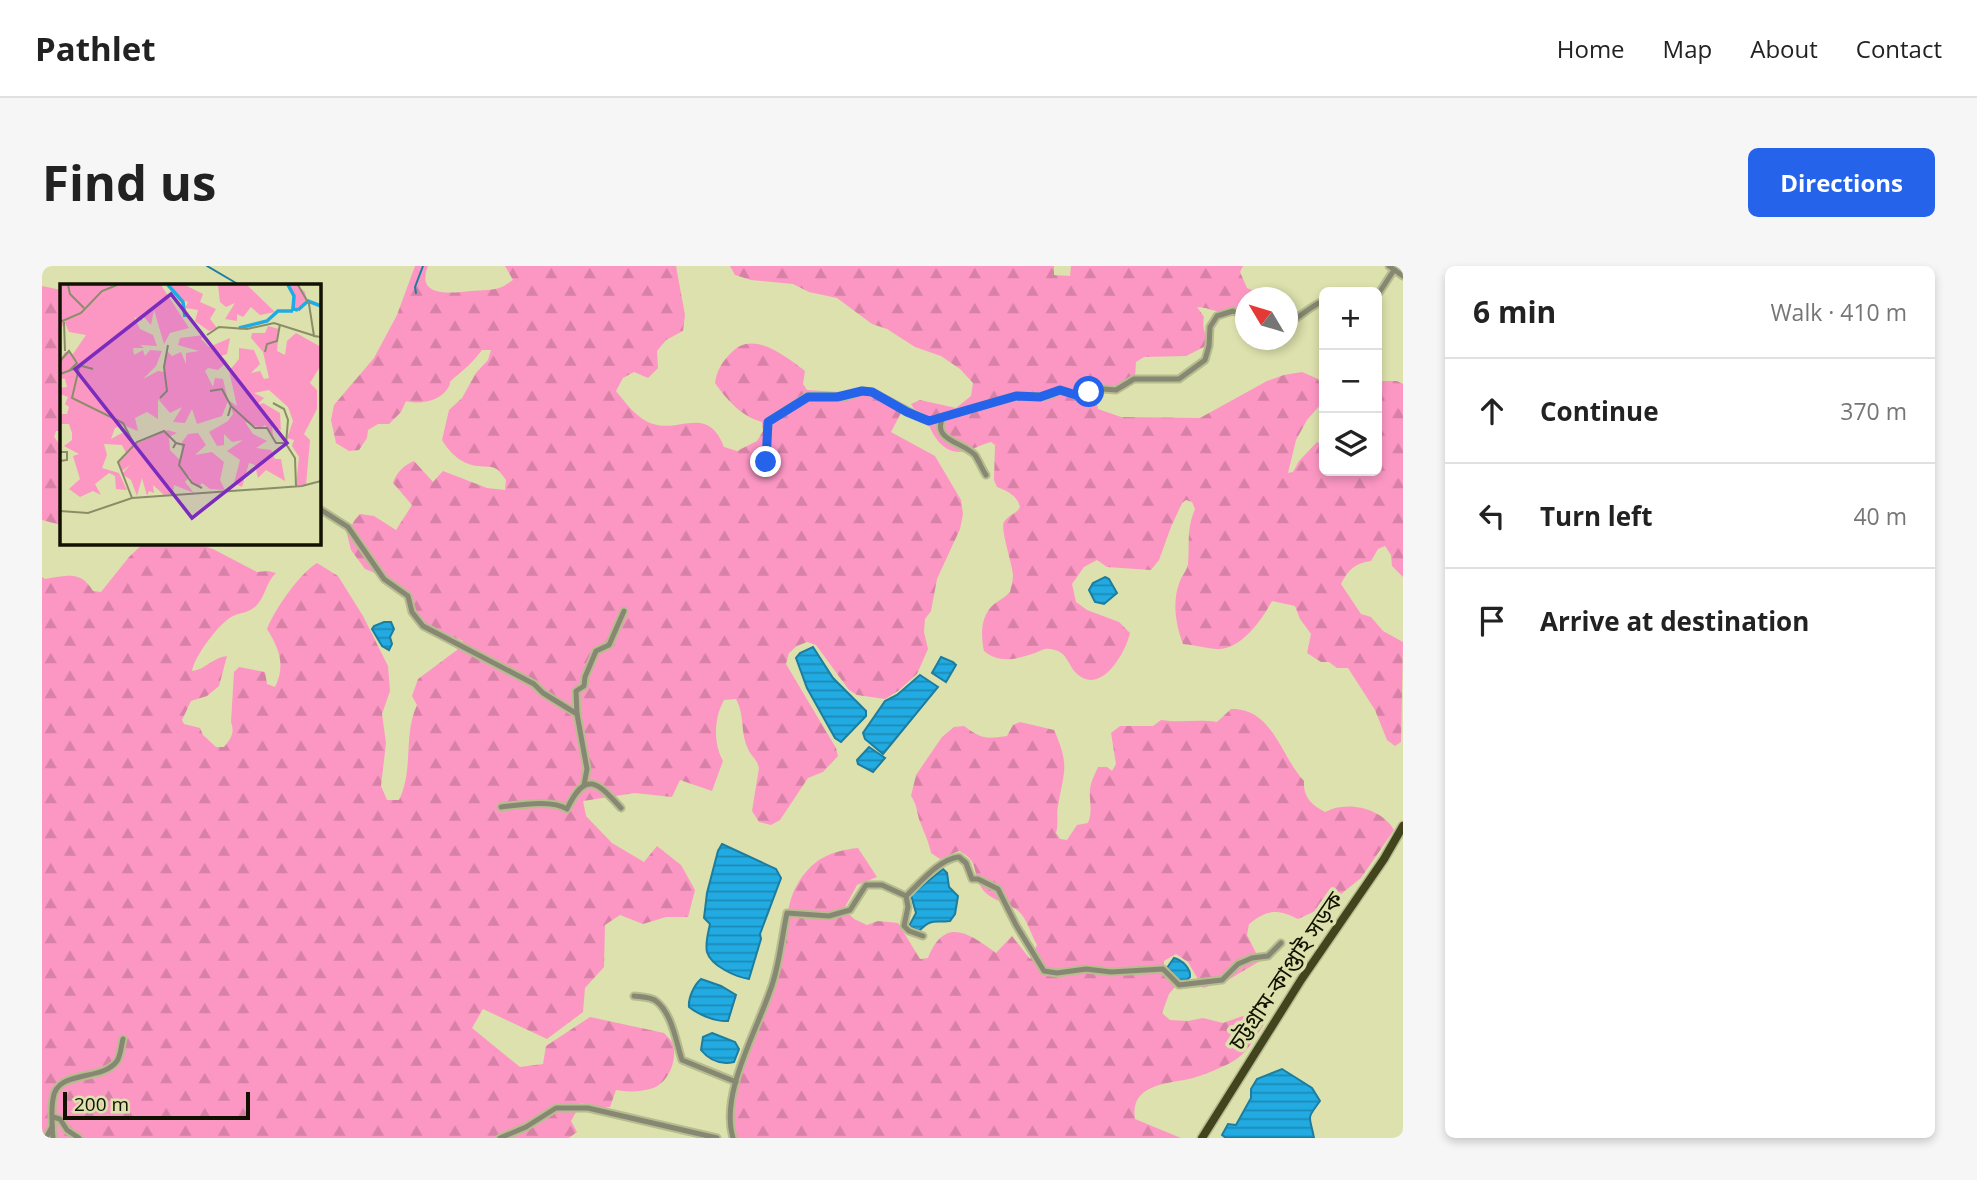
<!DOCTYPE html>
<meta charset="utf-8">
<style>
body{margin:0;font-family:"Open Sans","Noto Sans Bengali",sans-serif;background:#f6f6f6;color:#222}
.controls{position:absolute;right:21px;top:21px;display:grid;overflow:hidden;border-radius:10px;box-shadow:0 4px 10px #0003}
.controls button{width:63px;height:63px;display:grid;place-items:center;padding:0;border:0;border-bottom:2px solid #e0e0e0;background:#fff;color:#222;font:35px sans-serif}
.compass{position:absolute;left:1193px;top:21px;width:63px;height:63px;border-radius:50%;background:#fff;box-shadow:0 4px 10px #0003;rotate:308deg}
.scale{position:absolute;left:21px;bottom:18px;width:187px;box-sizing:border-box;padding-left:7px;border:4px solid #101101;border-top:0;font-size:19px;line-height:24px;white-space:nowrap;color:#101101;-webkit-text-stroke:5px #dce1ad;paint-order:stroke}
.stop{position:absolute;width:21px;height:21px;margin:-16px;border:5px solid #2563eb;border-radius:50%;background:#fff}
.stop.end{background:#2563eb;border-color:#fff;box-shadow:0 2px 7px #0008}
.list{margin:0;padding:0;list-style:none}
h2{display:flex;justify-content:space-between;align-items:center;height:91px;margin:0;padding:0 28px;font-size:30px}
h2 small{font-size:23px;font-weight:400;color:#767676}
.list li{display:grid;grid-template-columns:46px 1fr auto;gap:21px;align-items:center;box-sizing:border-box;height:105px;padding:0 28px;border-top:2px solid #e0e0e0}
.list b{display:block;font-size:26px;white-space:nowrap}
.list em{font-size:23px;font-style:normal;color:#767676}
.icon{flex:none;width:38px;height:38px;fill:none;stroke:currentColor;stroke-width:2;stroke-linecap:round;stroke-linejoin:round}
.map{position:relative;flex:none;width:1361px;height:872px;overflow:hidden;border-radius:10px}
header{display:flex;align-items:center;gap:42px;box-sizing:border-box;height:98px;padding:0 35px;background:#fff;border-bottom:2px solid #e0e0e0}
header strong{font-size:33px}
nav{display:flex;gap:38px;margin-inline-start:auto;font-size:24px}
.intro{display:flex;align-items:center;justify-content:space-between;box-sizing:border-box;height:168px;padding:0 42px}
h1{margin:0;font-size:49px}
.button{padding:18px 32px;border-radius:10px;background:#2563eb;color:#fff;font-size:24px;font-weight:700}
main{display:flex;gap:42px;padding:0 42px}
aside{flex:1;background:#fff;border-radius:10px;box-shadow:0 4px 10px #0003}
.map>svg:first-child{display:block}
.forest{fill:url(#forest-firs)}
.water{fill:url(#water-rules);stroke:#1c7d9e;stroke-width:2}
.lines{fill:none;stroke-linecap:round;stroke-linejoin:round}
.stream{stroke:#1c7d9e;stroke-width:2}
.street-casing{stroke:#b7bc8e;stroke-width:9}
.primary-casing{stroke:#b7bc8e;stroke-width:11}
.street{stroke:#868873;stroke-width:5}
.primary{stroke:#41441d;stroke-width:8}
.route{stroke:#2563eb;stroke-width:9}
.labels{text-anchor:middle;stroke-width:7;stroke-linejoin:round;paint-order:stroke}
.street-label{font-size:23px;fill:#101101;stroke:#dce1ad}
.inset-river{fill:none;stroke:#21abe2;stroke-width:3.5}
.inset-road{fill:none;stroke:#8a8e68;stroke-width:2}
.view{fill:#7b2cbf;fill-opacity:0.15;stroke:#7b2cbf;stroke-width:3.5}
.inset-edge{fill:none;stroke:#101101;stroke-width:3.5}
</style>
<header>
<strong>Pathlet</strong>
<nav><a>Home</a><a>Map</a><a>About</a><a>Contact</a></nav>
</header>
<div class="intro"><h1>Find us</h1><a class="button">Directions</a></div>
<main>
<div class="map">
<svg width="1361" height="872" viewBox="0 0 1361 872">
<defs>
<pattern id="forest-firs" width="22" height="20" patternUnits="userSpaceOnUse" patternTransform="scale(1.75)"><rect width="22" height="20" fill="#fc97c4"/><path d="M5 1l3.5 6h-7zM16 11l3.5 6h-7z" fill="#d781a7"/></pattern>
<pattern id="water-rules" width="6" height="5" patternUnits="userSpaceOnUse" patternTransform="scale(1.75)"><rect width="6" height="5" fill="#21abe2"/><path d="M0 2.5h6" fill="none" stroke="#1b8ab5"/></pattern>
</defs>
<rect width="100%" height="100%" fill="#dce1ad"/>
<g class="forest">
<path d="M373,0h13c-13,32 24,27 43,25 10,-1 24,0 33,-5 3,-2 6,-4 9,-6l-8,-14h171l9,49 -2,16 -17,9 -9,11 1,17 -10,10 -14,-6 -11,6 -7,13c10,12 21,28 37,33 26,9 55,-20 71,23l13,4 20,-10 6,-10 -1,-9c-21,-6 -35,-22 -47,-39 2,-13 7,-21 16,-30 21,-24 54,3 74,18l-2,13 4,6 66,4 29,17 -11,21 44,24 26,44 2,14 -3,15 -23,50 -6,32 -6,8 -1,13 4,17 -11,25 -19,17 -13,8 -28,-4 -8,-5 -33,-45 -9,-3 -10,4 -8,7 -3,11 50,84 2,8 -15,16 -15,6 -28,42 -9,5 -12,-3 -7,-11 7,-43c-2,-9 -8,-12 -11,-19 -8,-16 -3,-34 -12,-50l-12,1c-10,18 -11,43 -1,61l-11,30 -32,-11 -8,17 -37,-4 -52,8 3,15 26,27 32,19 13,-16 24,19 14,25 -7,27h-22l-23,7 -23,-9 -15,10 -1,42 -19,21 -2,24 -36,27 -64,-30 -11,19 48,39 23,-3 3,-18 44,-29 74,16c3,3 6,6 8,9 7,17 -4,43 -22,47 -11,3 -23,3 -34,1l-6,17 -9,1 -20,-5 -10,18 6,11 -8,6h-527v-561l3,2c23,-3 35,-9 48,12l8,1 28,-35 16,-15 50,1 18,6 44,23 11,-1 8,2c-10,9 -10,22 -19,32 -8,8 -15,7 -24,11 -14,7 -39,41 -41,55 13,-1 21,-14 35,-15l-8,30 -12,10 -16,5 -9,19 2,4 16,4 3,7 13,12h8c7,-9 11,-14 7,-25l3,-50 5,-5 26,5 2,12 8,3c11,-22 4,-39 -8,-58 8,-20 32,-55 50,-66l21,13 25,40 25,50 2,25 -8,23 4,29 -5,43 6,14h12c15,-30 4,-65 18,-95l-5,-9 6,-17 39,-29 6,-9 -35,-15 -14,-16 -5,-17 -19,-14 -25,-10 -14,-19 -4,-16 7,-13 6,-7 14,2 22,14 16,-25 -19,-22c3,-10 11,-18 21,-22l19,21 10,-11 44,17 18,2 1,-10c-11,-16 -12,-12 -28,-14 -16,-1 -29,-14 -36,-26l7,-30 13,-12 14,-25 12,-13 3,-10h-9c-9,12 -17,19 -28,28 -8,7 -1,2 -6,10 -8,13 -28,17 -42,13l-5,11 -12,12h-11l-10,6 -1,8 -8,12 -10,1 -13,-8 -5,-23 3,-15 40,-47 23,-43z"/>
<path d="M688,0h324v9l16,1 1,-10h172l-3,6 7,16 21,9 -22,1 -1,17c-11,-4 -13,-2 -24,-3 -8,-1 -15,-5 -24,-5l7,10c-3,11 4,18 2,29l-20,10 -42,1 -8,5 -1,15c-14,9 -24,10 -41,11l4,21 23,8 79,1 67,-37 17,-6 18,-3 16,7 4,11 -1,14 -14,16 -11,20 -8,33 5,-1 6,-11 18,-19 7,3v26h53v-90h20l6,3v193l-11,-11 -1,-11 -6,-9 -7,3 -7,12c-16,2 -23,9 -30,23l20,30 10,3 12,14 20,11 -2,100 -6,4 -8,-6 -12,-30 -27,-42h-11l-8,-6h-8l-14,-9 4,-19 -11,-15 -5,-13 -23,-5c-10,19 -32,50 -56,48 -11,-1 -22,-4 -33,-5 -7,-18 -11,-41 -4,-60 2,-8 8,-13 9,-20 2,-22 -2,-33 7,-55l-3,-7 -6,-2 -4,3 -11,24 -12,33 -8,10 -44,-3 -10,-7 -13,7 -12,17 4,18 11,8 32,12 11,11c-4,19 -29,64 -54,40 -9,-9 -8,-22 -26,-24 -6,-1 -9,2 -15,4 -17,6 -36,11 -51,-2 -3,-14 -4,-33 8,-45 5,-5 13,-8 18,-14 1,-5 3,-11 3,-17 -1,-13 -13,-46 -9,-53 5,-8 12,-7 16,-15 -3,-12 -13,-16 -23,-20l-3,-7 1,-35 -4,-3c-11,3 -23,10 -33,10 -18,-1 -29,-22 -32,-37l-12,-6 -3,-5 9,-4 36,8 15,-12 2,-13 -13,-14 -19,-13 -26,-9 -28,-18 -15,-5 -35,-26 -28,-6 -16,-8 -42,-4 -16,-5z"/>
<path d="M0,20l19,4v141h-5l-2,6 7,9v79l-19,-5z"/>
<path d="M1189,443c42,-1 50,48 73,72 -1,16 7,24 21,31 5,-2 11,-5 17,-5 18,-3 43,6 52,23l-33,48 -35,28 -28,13c-21,-11 -32,-9 -49,5l-2,11 13,26 -32,19 -25,8 -15,-26 -12,-8 -12,7v14l11,12 -6,7 -7,19 8,7 18,1 15,-3 20,5 31,-11 16,2c-9,14 -19,34 -32,44 -9,7 -34,17 -45,20 -23,6 -64,5 -58,41l46,19h-446c-8,-63 33,-116 46,-175 6,-25 3,-56 16,-78 15,-26 33,-34 61,-37l19,29 -20,8 -13,24 10,10 13,6 11,-4 20,2 22,36 8,-1c17,-43 42,-24 68,-5l16,-17 18,23 7,-14c-5,-9 -9,-22 -15,-30 -9,-13 -33,-13 -41,-28 -9,-16 -2,-26 -22,-36l-19,8 -9,-6c-2,-11 -6,-18 -10,-29 -5,-11 -2,-15 -10,-28l5,-21 26,-38 12,-10 10,-1c18,13 20,13 43,10l6,-11 7,-3 34,8c16,36 10,40 4,76 -2,9 1,17 -2,27l4,6 7,1 10,-15 11,-2c5,-13 1,-21 2,-34 1,-8 5,-15 8,-22h9l5,4 4,-7 -5,-31 9,-7h33l8,-6c19,3 36,-1 56,2z"/>
</g>
<g class="water">
<path d="M1063,311l4,2 8,14 -13,11 -9,-2 -6,-12 4,-7z"/>
<path d="M342,356h7l3,7 -4,8 2,7 -3,6 -7,-4 -10,-17 2,-3z"/>
<path d="M771,381l20,31 33,33v5l-25,26 -6,-4 -28,-50 -11,-30 4,-5z"/>
<path d="M899,391l12,5 3,3 -10,17 -14,-9z"/>
<path d="M878,409l18,12 -55,67 -18,-15 -2,-6 22,-32 12,-6z"/>
<path d="M827,481l16,11 -12,14 -15,-8 -1,-4z"/>
<path d="M680,578l54,25 5,9 -21,56 1,5 -12,40c-13,-2 -38,-13 -42,-27 -2,-9 1,-18 3,-28l-6,-6 3,-25 11,-42z"/>
<path d="M901,603l4,4 2,14 9,9 -3,18 -5,7c-17,2 -18,-3 -31,10l-10,-5 7,-13 -5,-18z"/>
<path d="M1132,692c8,2 17,10 16,19l-8,7 -15,-16z"/>
<path d="M659,713l20,7 15,9 -8,26c-12,1 -29,-6 -39,-14 -1,-9 5,-22 12,-28z"/>
<path d="M670,767l23,9 4,7 -5,13c-14,3 -25,-2 -33,-12l2,-13z"/>
<path d="M1240,803l30,19 8,13c-15,20 -10,14 -6,37h-88l-4,-3 6,-11 8,1 15,-27v-9l6,-10z"/>
</g>
<g class="lines">
<g class="stream">
<path d="M165,0l29,17"/>
<path d="M374,27l-1,-6 8,-21"/>
</g>
<defs>
<g id="street">
<path d="M1347,0l14,10"/>
<path d="M1335,30l17,-26"/>
<path d="M1246,57c11,-5 28,-21 36,-22"/>
<path d="M724,208l2,-52 40,-26 37,1 17,-6 10,1 49,26 8,3 14,-4"/>
<path d="M944,209c-4,-6 -7,-14 -11,-20 -12,-13 -44,-15 -32,-38l73,-21h32l12,-6 16,5 28,-6 12,1 18,-11h45l26,-19 4,-14 1,-19 7,-11 16,-5 13,5"/>
<path d="M276,242l30,19 36,52 24,17 4,16 11,14 111,58 9,9 34,21 10,55 -3,16"/>
<path d="M535,448l-1,-23 8,-5 1,-9 11,-26 13,-6 15,-34"/>
<path d="M459,541c18,-2 51,-8 66,2 19,-40 31,-26 54,-1"/>
<path d="M881,670l-14,-5 -5,-5 4,-19 -2,-11c14,-13 33,-37 53,-39l7,6 6,16h6l20,10 18,36 28,46 13,2 29,-4 25,3 52,-3 16,16 43,-5 16,-16 14,-6 16,-2 13,-13"/>
<path d="M592,730c7,1 17,1 22,5 16,12 20,41 26,59l54,22"/>
<path d="M11,851l7,2 7,11 12,8"/>
<path d="M4,872l6,-11"/>
<path d="M11,872c-1,-12 -2,-27 0,-39 3,-30 49,-17 64,-38 4,-6 4,-15 6,-22"/>
<path d="M458,872l26,-11 30,-19h32l129,30"/>
<path d="M691,872c-14,-46 27,-112 40,-156 7,-22 9,-46 14,-69l42,3 21,-6 16,-25h16l24,11"/>
</g>
<path id="primary" d="M1160,872l99,-158 83,-121 19,-33"/>
</defs>
<use href="#street" class="street-casing"/>
<use href="#primary" class="primary-casing"/>
<use href="#street" class="street"/>
<use href="#primary" class="primary"/>
</g>
<g class="lines">
<path class="route" d="M724,196l2,-40 40,-25h29l25,-6 10,1 35,20 22,9 87,-25 24,1 20,-7 16,5 13,-3"/>
</g>
<g class="labels">
<g class="street-label">
<text transform="translate(1244 705) rotate(-56)" y="8">চট্টগ্রাম-কাপ্তাই সড়ক</text>
</g>
</g>
<g transform="translate(18 18)">
<rect width="261" height="261" fill="#dce1ad"/>
<path d="M0,1h101l28,43 -19,5 -6,11 -10,-34 -3,15 -8,-9 -1,5 -8,-4 6,12 13,6 4,11 -17,-1 4,3h-11l1,7 9,-5 2,6 5,-6 12,1 -6,15 -13,13 15,-8 6,1 3,-21 5,5 9,-4 5,12v-11l13,-2 -21,-6 2,-7 24,-3 -3,4 8,8 21,-9 -3,16 -6,2 6,6 -9,8 -10,-2 -3,3 8,16 2,-9 8,1 5,22 -6,15 -25,8 -5,-15 -7,14 -12,-1 9,-15 -12,6 -12,-14v20l-11,-7 -12,6 3,13 -15,-6 -8,3 -4,11 11,-6 7,3 4,9 -7,8 -4,-8 -18,-1 3,11 -5,13 17,5 8,17 -11,-1 -1,-13 -6,-3 -14,11 6,11 -8,-4 -13,6 -11,-8 11,-10 -7,-23 6,-2 -15,-8 8,-6v-7l-3,-9h-9v-10h7l2,-7 -4,-3 3,-7 -8,-3v-6l7,-1 -2,-8 -5,-1v-17l5,-9 8,2 13,-19 -17,-3 -4,-9 -5,6zM111,1h14l18,9 -3,8 16,7 -6,10 7,9 -8,3 -14,-10 3,-11 -13,-2 3,-6 -8,-3zM158,1h29l28,27 -15,3 -9,-8 -8,10 -6,-3v7l-12,-2 10,-16 -9,4 -6,-5zM227,1h10l8,7 2,10 -8,9 -8,-2 3,-13zM208,42l11,3 -2,22 8,4 2,-14 9,-8 25,14v18l-11,18 7,7v19l-13,25 6,6 -4,45h-10l3,-28 -7,-11 2,-6 -7,-2 6,-17 -5,-14 -19,-17 -15,3 10,5 -8,8 7,-3 17,10 1,17 -9,-4 1,10 -8,-11 -4,3 -16,-6 8,12 14,7 -11,7 15,2 4,9h6l4,22 -19,-11 -8,8 -3,-13 -6,-2 -7,24 -8,-4 6,-23 -13,-9 16,-11 -11,2 -8,-8v11l-7,1 -8,-14 19,-11 5,-7 -3,-13 7,5 -8,-35 10,-12v-11l15,2 6,14 -9,9 9,-2 4,8 5,-1 -6,-26 -12,-14 1,-5h13zM108,146l9,3 -8,4 1,13 11,11 1,-19 6,-8 10,-1 8,12 -11,10 17,-3 12,10 -4,18 5,10 -15,-1 -8,-6 -3,4 -8,-4 -1,-7 -5,6 9,11 -20,-8 -1,9 -9,1 -11,-10 1,8 -5,-2 -2,5 -5,-18 -5,18 -6,-16 -9,-6 8,-9 -9,7 -3,-10 16,-17z" fill="#fc97c4"/>
<path class="inset-river" d="M108,1l15,17 2,15M228,1l6,11 -1,13 5,1M238,26l10,-9 13,5M179,44l28,-7 11,-10h15"/>
<path class="inset-road" d="M8,1l2,9 14,14M238,1l11,19 5,32 7,1M0,38l21,-9 21,-22 15,-6M4,38l1,29M147,51l12,-8 28,2 27,-6 41,13M205,68l2,-8 10,-3 3,-17M0,77l9,-10 8,12 -6,6h6M19,84l-7,30 51,25 11,21M0,90l22,-8 11,3M150,107l12,-2 9,17M100,114l7,-7 -3,-24 4,-22M213,119l11,6 4,11 -2,24 9,14 1,28M168,132l3,-10 24,22h12l9,15h10M113,164l3,-5 8,2 -5,20 13,18 10,5M0,168h7v8l-7,1M72,214l-14,-36 19,-20 27,-11 12,12M0,227l28,2 44,-15 170,-12 19,-5"/>
<path class="view" d="M111,10l116,149 -95,75 -117,-149z"/>
<rect width="261" height="261" class="inset-edge"/>
</g>
</svg>
<div class="controls">
<button>+</button>
<button>−</button>
<button><svg class="icon" aria-label="layers" viewBox="0 0 24 24"><path d="M12 4l9 5-9 5-9-5zM3 14l9 5 9-5"/></svg></button>
</div>
<svg class="compass" viewBox="-18 -18 36 36"><path d="M0-13l5 13h-10z" fill="#e53935"/><path d="M0 13l5-13h-10z" fill="#767676"/></svg>
<div class="scale">200 m</div>
<div class="stop" style="left:1047px;top:126px"></div>
<div class="stop end" style="left:724px;top:196px"></div>
</div>
<aside>
<h2>6 min<small>Walk · 410 m</small></h2>
<ul class="list">
<li><svg class="icon" aria-label="ahead" viewBox="0 0 24 24"><path d="M12 20V5M6 11l6-6 6 6"/></svg><div><b>Continue</b></div><em>370 m</em></li>
<li><svg class="icon" aria-label="left" viewBox="0 0 24 24"><path d="M17 20v-9H6M10 6l-5 5 5 5"/></svg><div><b>Turn left</b></div><em>40 m</em></li>
<li><svg class="icon" aria-label="arrive" viewBox="0 0 24 24"><path d="M6 21V4h12l-3 4 3 4H6"/></svg><div><b>Arrive at destination</b></div></li>
</ul>
</aside>
</main>
